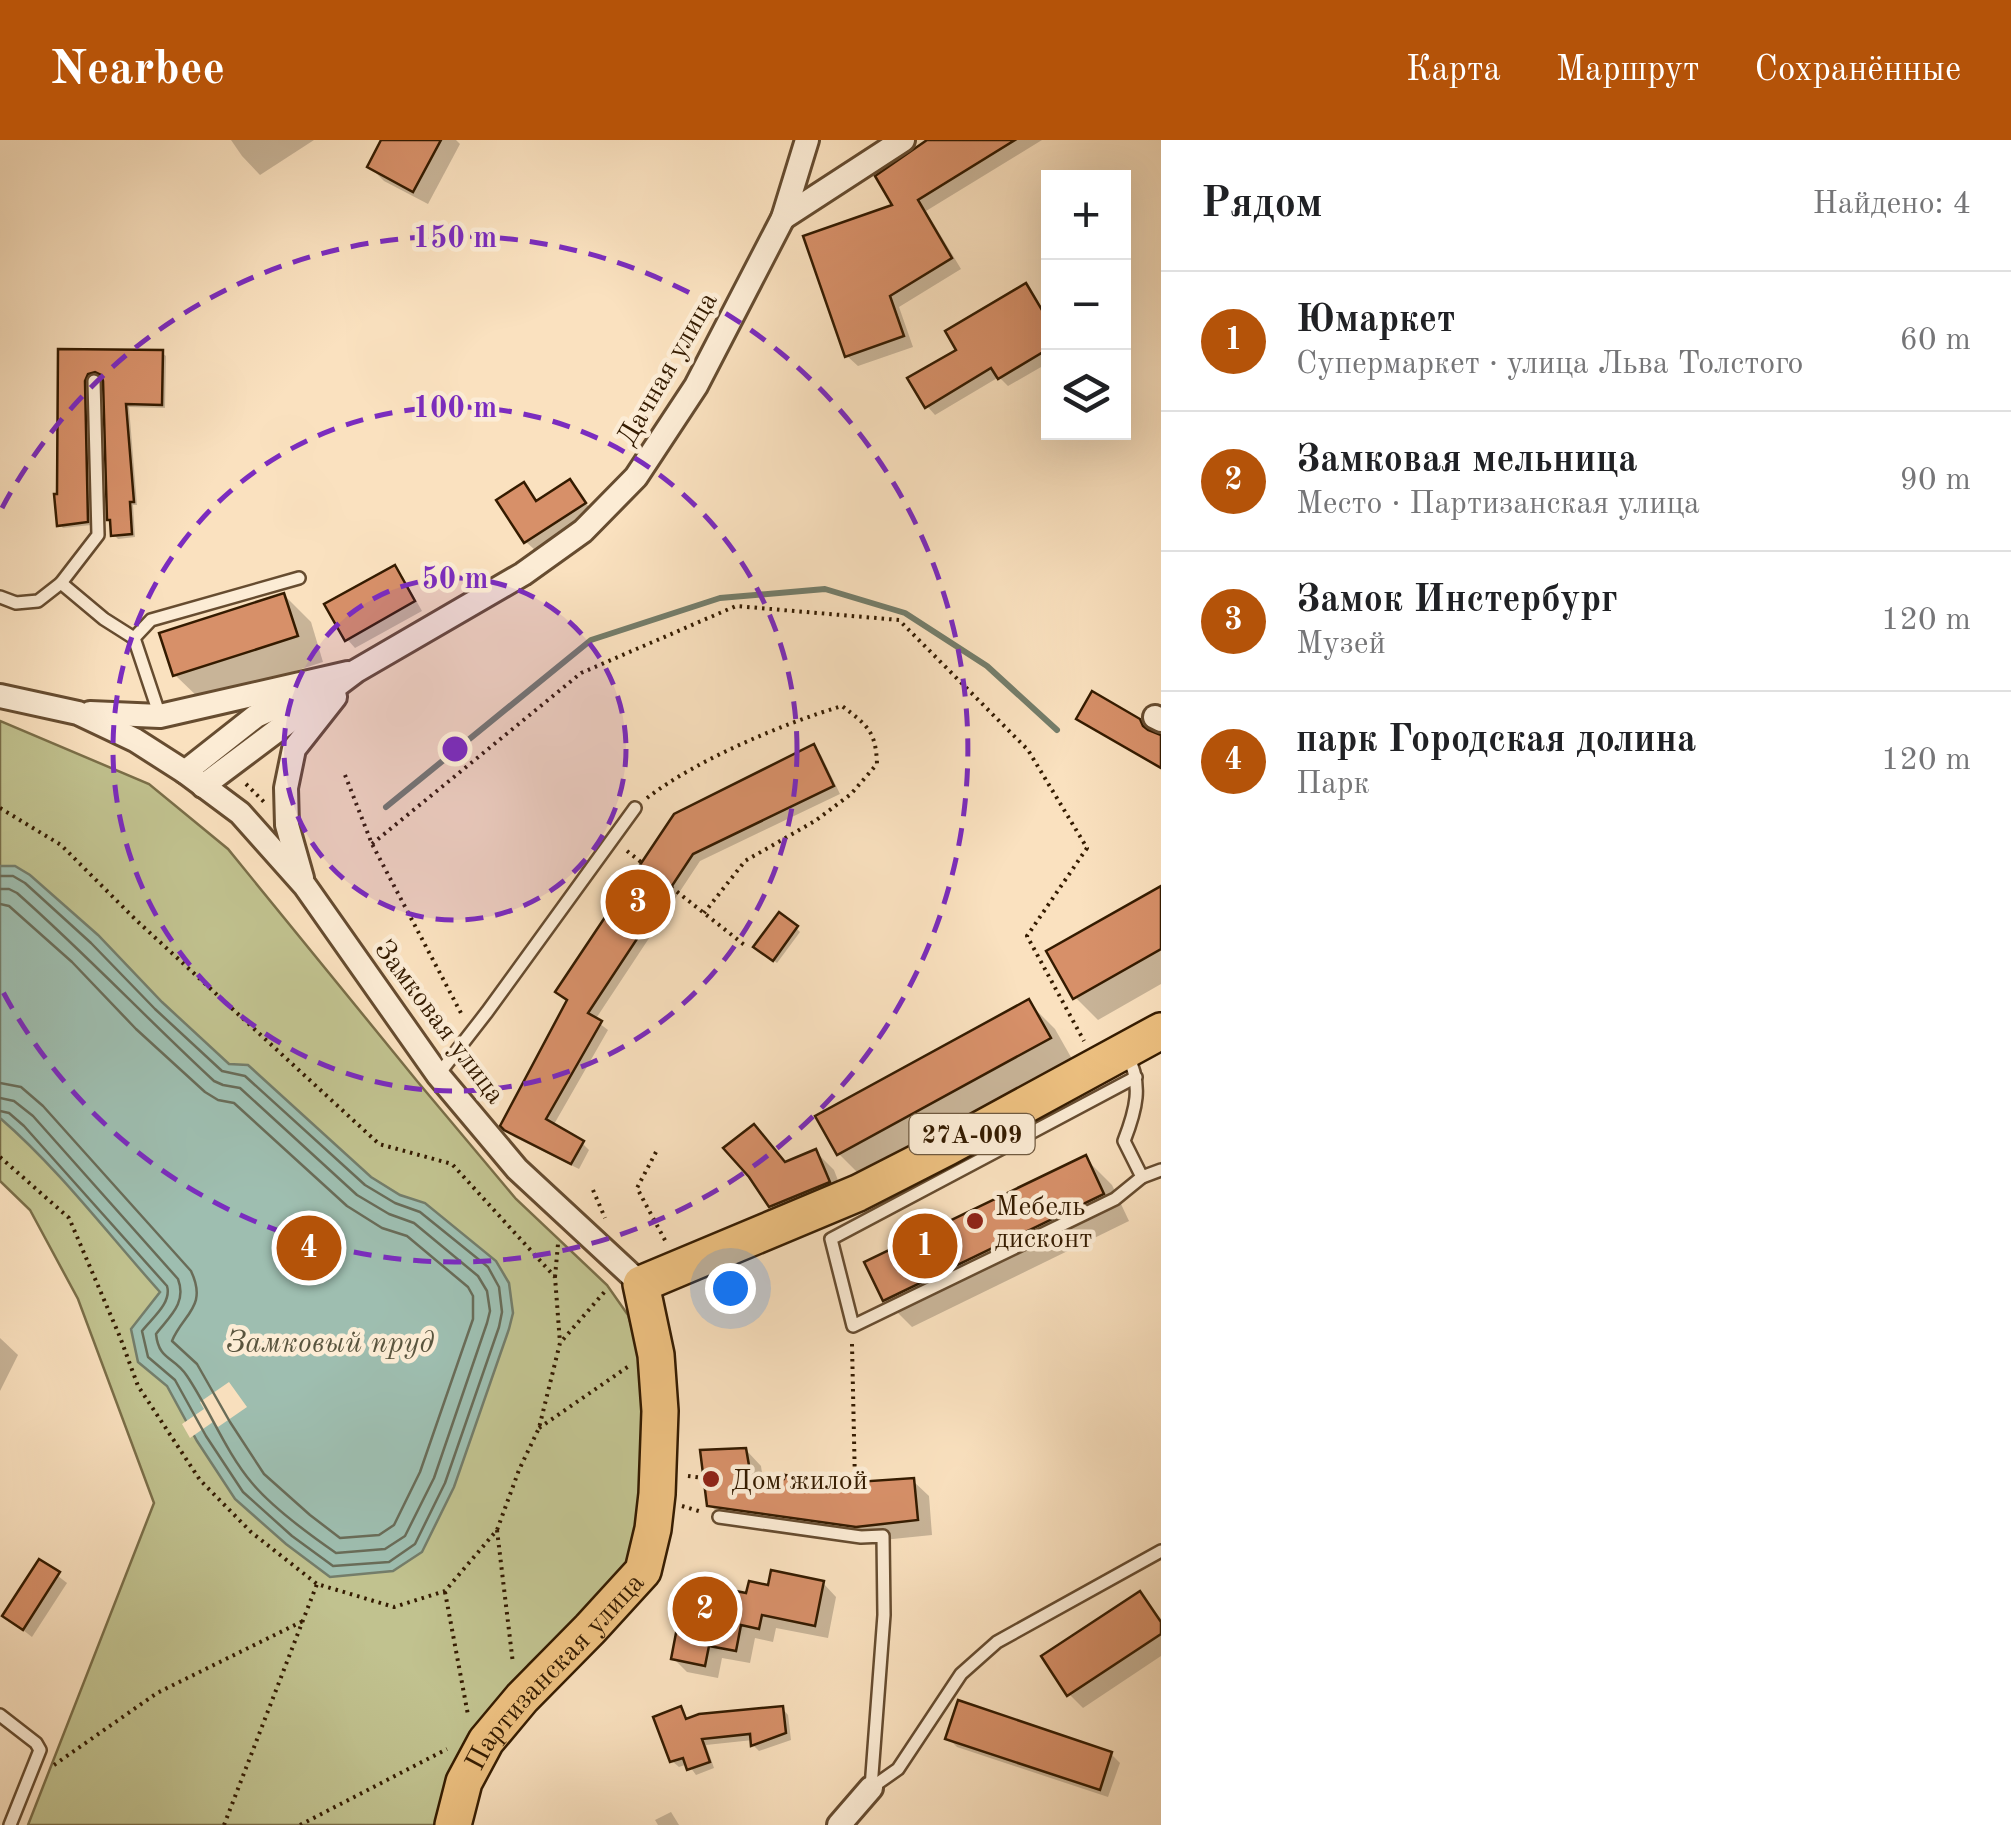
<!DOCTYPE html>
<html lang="ru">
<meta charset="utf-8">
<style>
body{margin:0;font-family:"Old Standard TT",serif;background:#f6f6f6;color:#202124}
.controls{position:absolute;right:30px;top:30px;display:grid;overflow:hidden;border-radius:0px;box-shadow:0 10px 40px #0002}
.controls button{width:90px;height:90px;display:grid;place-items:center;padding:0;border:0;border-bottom:2px solid #e0e0e0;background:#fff;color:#202124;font:50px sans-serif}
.you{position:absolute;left:730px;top:1148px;width:35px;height:35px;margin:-25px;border:8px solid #fff;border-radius:50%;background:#1a73e8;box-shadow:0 0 0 15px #1a73e833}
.badge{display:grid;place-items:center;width:65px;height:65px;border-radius:50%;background:#b45309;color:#fff;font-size:32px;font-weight:700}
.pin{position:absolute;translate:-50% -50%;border:5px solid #fff;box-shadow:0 2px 10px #0006}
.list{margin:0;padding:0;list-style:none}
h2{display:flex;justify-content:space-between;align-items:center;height:130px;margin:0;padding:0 40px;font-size:42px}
h2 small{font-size:32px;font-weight:400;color:#757577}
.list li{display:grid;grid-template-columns:65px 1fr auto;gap:30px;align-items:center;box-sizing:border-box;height:140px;padding:0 40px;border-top:2px solid #e0e0e0}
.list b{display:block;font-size:38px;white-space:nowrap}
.list p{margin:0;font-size:32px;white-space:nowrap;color:#757577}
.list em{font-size:32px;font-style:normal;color:#757577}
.icon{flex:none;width:55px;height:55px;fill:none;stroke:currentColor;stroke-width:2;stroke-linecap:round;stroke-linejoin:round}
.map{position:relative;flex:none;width:1161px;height:1685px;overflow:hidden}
header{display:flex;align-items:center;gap:60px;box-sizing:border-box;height:140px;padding:0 50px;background:#b45309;color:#fff}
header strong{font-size:48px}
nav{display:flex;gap:55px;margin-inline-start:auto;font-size:35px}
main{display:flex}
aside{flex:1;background:#fff}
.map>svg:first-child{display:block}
.green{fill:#c1c28f;stroke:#7a6e48;stroke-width:2.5}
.water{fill:#9ebeb0;stroke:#747d6a;stroke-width:2.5}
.pier{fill:#fae1bf}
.shadow{fill:#0003}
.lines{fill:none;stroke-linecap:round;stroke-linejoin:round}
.shore{stroke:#696c58;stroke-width:2.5}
.stream{stroke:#747d6a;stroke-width:6}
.building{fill:#d79069;stroke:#341b00;stroke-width:2.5}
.service-casing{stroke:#664c30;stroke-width:16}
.minor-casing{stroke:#664c30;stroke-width:28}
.primary-casing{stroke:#341b00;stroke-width:40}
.path{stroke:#341b00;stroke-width:4;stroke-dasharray:2.5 5;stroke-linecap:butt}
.service{stroke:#fcecd5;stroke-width:11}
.minor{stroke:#fcecd5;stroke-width:22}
.primary{stroke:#edc080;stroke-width:35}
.ring{fill:none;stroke:#7b2cbf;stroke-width:5;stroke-dasharray:18 12}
.poi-dot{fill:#8f2418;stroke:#fcecd5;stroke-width:4}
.labels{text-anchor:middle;stroke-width:9;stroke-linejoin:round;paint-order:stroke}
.shield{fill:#fcecd5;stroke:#705a40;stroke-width:2.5}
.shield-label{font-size:25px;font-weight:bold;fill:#341b00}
.street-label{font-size:28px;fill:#341b00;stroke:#fcecd5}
.poi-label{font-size:28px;fill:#341b00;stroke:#fcecd5;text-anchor:start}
.water-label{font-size:30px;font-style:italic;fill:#59543e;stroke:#fcecd5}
.centre{fill:#7b2cbf;stroke:#fcecd5;stroke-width:5}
.ring-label{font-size:30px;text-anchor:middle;font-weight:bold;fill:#7b2cbf;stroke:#fcecd5;stroke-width:9;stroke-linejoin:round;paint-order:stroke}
</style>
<header>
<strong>Nearbee</strong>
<nav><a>Карта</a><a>Маршрут</a><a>Сохранённые</a></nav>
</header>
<main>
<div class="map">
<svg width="1161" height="1685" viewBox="0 0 1161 1685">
<rect width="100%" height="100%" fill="#fae1bf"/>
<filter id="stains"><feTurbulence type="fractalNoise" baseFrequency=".002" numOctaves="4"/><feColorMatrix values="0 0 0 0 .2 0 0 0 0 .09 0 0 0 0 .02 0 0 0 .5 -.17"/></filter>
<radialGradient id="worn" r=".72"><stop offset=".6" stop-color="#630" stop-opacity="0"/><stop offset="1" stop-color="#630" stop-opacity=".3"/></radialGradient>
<path class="green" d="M0,581l149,63 79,65 189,232 99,118 91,86 21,30 16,54 3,58 -12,127 -38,44 -68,66 -65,83 -27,78h-409l126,-322 -76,-204 -48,-89 -30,-29z"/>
<path class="water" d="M0,726h15l15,9 68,60 64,67 67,62 19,1 123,112 29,18 25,8 71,58 13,22 4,30 -4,16 -55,158 -32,65 -29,19 -63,6 -44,-33 -51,-45 -38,-58 -30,-55 -29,-24 -7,-33 29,-37c-52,-58 -101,-123 -160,-174z"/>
<path class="pier" d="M229,1242l18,25 -29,20 -5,-5 -23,16 -8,-14 22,-15 -4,-7z"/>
<g class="shadow">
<path d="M231,0h83l-54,35 -18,-19z"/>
<path d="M384,0h72l4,4 -32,60 -44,-23 -14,-14z"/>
<path d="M932,0h110l-116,71 35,58 -62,38 14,40 -55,19 -11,-10 49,-150z"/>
<path d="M1026,146l8,9 14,23v45l-40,23 -9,-9 -64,38 -8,-9 32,-55z"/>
<path d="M60,212l102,1 4,3 -1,52 -36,-1 8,98h-4l2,32 -17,2 -4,-4 -10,-159 -10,-1 -7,11 4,139 -28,3 -4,-4z"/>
<path d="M569,342l24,30 -58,38 -9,-8 -27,-41 24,-16 15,18z"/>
<path d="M394,428l9,9 19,34 -67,37 -8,-9z"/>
<path d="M284,455l27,27 12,40 -121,39 -27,-26z"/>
<path d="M814,607l7,8 19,39 -140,67 -105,159 13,10 -55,96 29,17 7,7 -10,19 -65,-32 -11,-12 66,-123 -11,-10 117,-176z"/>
<path d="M1161,749v95l-63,36 -23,-23z"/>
<path d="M796,788l4,4 -23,31 -17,-13z"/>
<path d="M1028,862l27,27 21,37 -210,115 -27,-27 -20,-37z"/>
<path d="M754,987l33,37 29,-12 18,18 12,31 -56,23 -19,-18z"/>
<path d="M1085,1018l27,27 17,36 -217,106 -27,-27z"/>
<path d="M0,1198l18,17 -18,36z"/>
<path d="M746,1310l15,16 2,14 67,6 83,-5 16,15 3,39 -59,6 -148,-21 -16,-16z"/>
<path d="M40,1422l27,21 -35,54 -27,-21z"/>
<path d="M823,1443l13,14 -8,41 -52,-10 -3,14 -18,-4 -5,25 -28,-5 -4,20 -31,-6 -14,-14 75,-62 22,-8z"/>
<path d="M1140,1454l21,25v37l-78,52 -14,-14z"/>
<path d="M782,1568l6,7 3,25 -32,11 -6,-6v-5l-47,5 8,23 -18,7 -8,-11 -9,3 -7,-6 8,-52 9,12z"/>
<path d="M948,1598l163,16 9,9 -12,34 -151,-50z"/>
<path d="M671,1672l8,13h-21l-3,-5z"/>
</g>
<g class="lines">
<g class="shore">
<path d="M0,736h13l12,7 66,60 64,66 67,62 23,5 120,109 30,18 25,9 68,55 11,20 3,25 -3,15 -54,156 -30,61 -26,18 -56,4 -41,-30 -49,-44 -37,-56 -31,-56 -27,-23 -6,-26c10,-13 30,-28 25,-45l-143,-160 -15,-13 -9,-2"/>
<path d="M0,749h9l8,4c68,60 130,126 197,188l9,4 17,3 117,107 32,19 25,9 64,53 9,15 3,20 -3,12 -53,155 -29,58 -20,13 -49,4c-26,-18 -63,-45 -84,-70 -27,-32 -42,-73 -65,-107 -13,-20 -28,-15 -31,-42 14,-18 31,-31 22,-55l-145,-163 -19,-15 -14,-3"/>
<path d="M0,764l9,2 63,56 64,67 69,63 13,8 16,3 113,103 35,22 25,8 61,51 5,9v23l-53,153 -26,53 -15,10 -39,3 -30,-23 -46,-41 -34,-52 -33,-58 -25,-23c11,-27 36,-34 19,-70l-148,-165 -22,-19 -21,-4"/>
</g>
<path class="stream" d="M386,667l205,-167 129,-42 105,-9 80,24 82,53 70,64"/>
</g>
<g class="building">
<path d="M381,0h60l-28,52 -46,-25z"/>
<path d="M927,0h88l-97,60 34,58 -62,38 14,40 -59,21 -42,-121 89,-31 -17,-29z"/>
<path d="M1026,143l22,37v29l-50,30 -7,-11 -66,40 -18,-30 49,-28 -11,-19z"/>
<path d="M58,209l105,1 -1,55 -36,-1 8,98h-4l2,32 -21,2 -1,-16h-3l-4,-139 -2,-6 -6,-3 -7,2 -3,7 3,141 -31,4 -3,-32h3z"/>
<path d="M570,339l16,24 -62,40 -28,-43 28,-18 12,19z"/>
<path d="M395,425l20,36 -70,40 -21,-37z"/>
<path d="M284,453l14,43 -125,40 -14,-43z"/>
<path d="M1092,551l48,28 3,7 5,4 13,5v33l-85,-49z"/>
<path d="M814,604l20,42 -141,68 -105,159 14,8 -56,98 38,22 -13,23 -67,-34 -4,-4 67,-126 -12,-8 119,-178z"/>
<path d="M1161,746v63l-88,50 -27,-48z"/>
<path d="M779,772l19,14 -25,35 -20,-14z"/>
<path d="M1029,859l22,39 -214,117 -22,-39z"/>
<path d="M754,984l31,38 31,-13 14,33 -61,25 -20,-30 -26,-29z"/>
<path d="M1086,1015l18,39 -221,107 -19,-39z"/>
<path d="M746,1308l5,29 33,2 1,-4 43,7v2l86,-6 4,42 -62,7 -149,-21 -7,-56z"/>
<path d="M39,1419l21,13 -37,58 -21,-14z"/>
<path d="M771,1430l53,11 -9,45 -53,-11 -3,14 -18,-4 -5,26 -27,-5 -4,20 -34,-7 15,-78 60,12 3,-12 19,4z"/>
<path d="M1140,1451l21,31v12l-94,62 -26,-40z"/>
<path d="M958,1560l154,52 -12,38 -155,-51z"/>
<path d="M681,1566l5,13 13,-5 84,-8 3,27 -35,13 -1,-12 -48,5 8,23 -23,8 -4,-12 -13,4 -17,-45z"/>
</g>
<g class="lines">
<defs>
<g id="service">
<path d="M61,443l43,36 30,19 26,78"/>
<path d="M0,457l16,6 22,-2 23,-18 37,-48 -4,-154"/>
<path d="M134,498l17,-18 148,-42"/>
<path d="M1127,914c16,31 9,56 -3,87l18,36 19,-7"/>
<path d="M438,935l49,-63 148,-204"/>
<path d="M1136,937l-305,162 22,87 262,-127 27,-22"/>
<path d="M719,1377l142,20 22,-1 1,79 -13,173"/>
<path d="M0,1575l36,28 4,7 -30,75"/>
<path d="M871,1648l27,-19 63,-95 36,-32 164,-91"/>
</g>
<g id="minor">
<path d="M783,78l120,-78"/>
<path d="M0,556l78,17 57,27 50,32 55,41 65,73 133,189 79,94 124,115"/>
<path d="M90,573l70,3 188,-43"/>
<path d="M1155,577l6,3"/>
<path d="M185,632l71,-56 51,-23"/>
<path d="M203,646l153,-115 167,-97 60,-43 53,-54 60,-91 87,-168 24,-78"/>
<path d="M302,738l-15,-53 -1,-37 8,-39 41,-52"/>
<path d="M839,1685l32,-37"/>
</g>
<g id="primary">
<path id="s1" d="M453,1685l11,-43 22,-41 36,-43 68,-69 53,-58 10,-42 4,-35 3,-83 -4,-56 -15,-71 217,-91 90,-46 213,-116"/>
</g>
</defs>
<use href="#service" class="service-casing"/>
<use href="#minor" class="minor-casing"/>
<use href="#primary" class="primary-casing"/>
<g class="path">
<path d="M345,635l27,69 90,171"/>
<path d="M246,644l18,18"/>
<path d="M647,658c49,-38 135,-74 195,-92 25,19 34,25 35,58l-26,30 -36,27 -70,40 -41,52"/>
<path d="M0,668l61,37 75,75 243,224 73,20 103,113 5,66"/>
<path d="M372,704l209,-171 155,-67 163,14 129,130 59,98 -60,88 57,105"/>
<path d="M627,711l14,11"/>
<path d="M671,747l76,60"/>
<path d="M656,1012l-19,36 30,56"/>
<path d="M0,1017l69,61 51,119 18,49 62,94 51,52 66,52 77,23 51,-16 52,-61 22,-60 20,-42 21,-85 47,-54"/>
<path d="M593,1050l12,28"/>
<path d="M555,1137l3,-33"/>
<path d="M852,1204l3,140"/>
<path d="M539,1288l90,-62"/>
<path d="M688,1336l15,2"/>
<path d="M682,1366l20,6"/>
<path d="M497,1390l16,134"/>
<path d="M445,1452l23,123"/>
<path d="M54,1625l103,-72 146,-72"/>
<path d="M224,1685l93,-241"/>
<path d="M300,1685l147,-76"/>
</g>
<use href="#service" class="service"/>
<use href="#minor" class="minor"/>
<use href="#primary" class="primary"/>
</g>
<circle cx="455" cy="609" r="171" fill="#7b2cbf" fill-opacity=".12"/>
<g class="ring">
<circle cx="455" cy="609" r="171"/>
<circle cx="455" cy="609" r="342"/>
<path d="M2 368A513 513 0 1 1 2 850"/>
</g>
<g class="poi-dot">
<circle cx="975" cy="1081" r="10"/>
<circle cx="711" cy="1339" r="10"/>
</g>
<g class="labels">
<rect class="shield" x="909.5" y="974" width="125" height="40" rx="8"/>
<g class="shield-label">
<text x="972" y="1003">27А-009</text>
</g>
<g class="street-label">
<text transform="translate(666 228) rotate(-60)" y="10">Дачная улица</text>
<text transform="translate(441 881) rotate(53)" y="10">Замковая улица</text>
<text dy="10" stroke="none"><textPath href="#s1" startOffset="188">Партизанская улица</textPath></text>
</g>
<g class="poi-label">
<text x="995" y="1075">Мебель<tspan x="995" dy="32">дисконт</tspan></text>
<text x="731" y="1349">Дом жилой</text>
</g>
<g class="water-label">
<text x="330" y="1212">Замковый пруд</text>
</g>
</g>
<circle cx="455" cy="609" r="15" class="centre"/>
<g class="ring-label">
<text x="455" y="107">150 m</text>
<text x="455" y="277">100 m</text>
<text x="455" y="448">50 m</text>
</g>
<rect width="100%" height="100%" filter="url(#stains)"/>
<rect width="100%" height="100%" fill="url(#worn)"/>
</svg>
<div class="controls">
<button>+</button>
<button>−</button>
<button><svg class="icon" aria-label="layers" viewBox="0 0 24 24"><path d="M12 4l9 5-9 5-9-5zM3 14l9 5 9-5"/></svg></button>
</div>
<div class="you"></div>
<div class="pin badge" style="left:925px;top:1106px">1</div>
<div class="pin badge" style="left:705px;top:1469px">2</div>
<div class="pin badge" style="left:638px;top:762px">3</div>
<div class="pin badge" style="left:309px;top:1108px">4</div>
</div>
<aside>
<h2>Рядом<small>Найдено: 4</small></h2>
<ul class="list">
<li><span class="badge">1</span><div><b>Юмаркет</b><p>Супермаркет · улица Льва Толстого</p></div><em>60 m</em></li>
<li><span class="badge">2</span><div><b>Замковая мельница</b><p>Место · Партизанская улица</p></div><em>90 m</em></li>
<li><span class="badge">3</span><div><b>Замок Инстербург</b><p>Музей</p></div><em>120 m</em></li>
<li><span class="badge">4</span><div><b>парк Городская долина</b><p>Парк</p></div><em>120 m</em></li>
</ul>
</aside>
</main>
